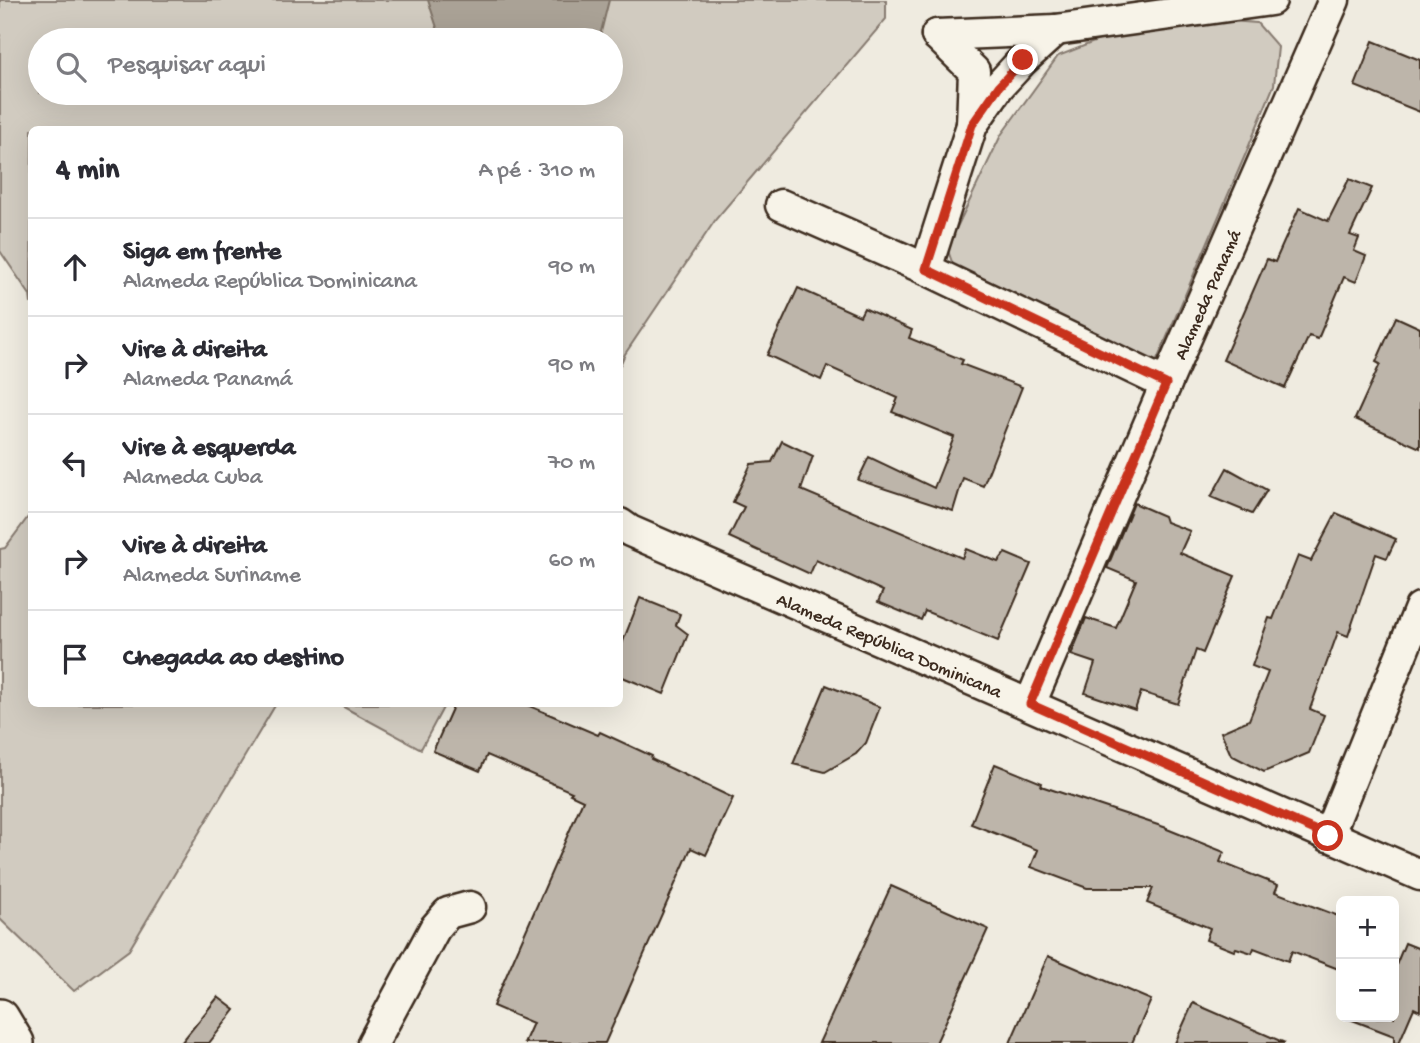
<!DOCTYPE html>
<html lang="pt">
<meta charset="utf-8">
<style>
body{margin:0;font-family:"Gochi Hand",sans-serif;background:#f2f2f3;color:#2b2b33}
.controls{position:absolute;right:21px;bottom:21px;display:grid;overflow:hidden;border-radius:10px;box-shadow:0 7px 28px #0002}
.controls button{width:63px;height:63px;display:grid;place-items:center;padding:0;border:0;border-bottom:2px solid #e1e1e2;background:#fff;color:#2b2b33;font:35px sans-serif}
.stop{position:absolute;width:21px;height:21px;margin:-16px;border:5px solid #c8321e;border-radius:50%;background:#fff}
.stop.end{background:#c8321e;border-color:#fff;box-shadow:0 2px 7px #0008}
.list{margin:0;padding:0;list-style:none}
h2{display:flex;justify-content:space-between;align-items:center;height:91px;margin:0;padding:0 28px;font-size:30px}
h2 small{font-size:23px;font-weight:400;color:#7c7c81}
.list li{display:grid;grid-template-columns:46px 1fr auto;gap:21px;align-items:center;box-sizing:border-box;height:98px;padding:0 28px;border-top:2px solid #e1e1e2}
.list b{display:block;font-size:26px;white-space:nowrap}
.list p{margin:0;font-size:23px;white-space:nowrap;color:#7c7c81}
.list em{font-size:23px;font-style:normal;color:#7c7c81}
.icon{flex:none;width:38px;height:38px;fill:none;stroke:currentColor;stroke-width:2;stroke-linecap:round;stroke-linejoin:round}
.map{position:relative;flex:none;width:1420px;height:1043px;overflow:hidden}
.search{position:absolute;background:#fff;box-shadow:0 7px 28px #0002;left:28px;top:28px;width:595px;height:77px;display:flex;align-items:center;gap:18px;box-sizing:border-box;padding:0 24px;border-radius:38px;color:#7c7c81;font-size:26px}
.panel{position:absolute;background:#fff;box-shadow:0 7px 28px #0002;left:28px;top:126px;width:595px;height:581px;border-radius:10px}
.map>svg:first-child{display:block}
.green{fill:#d1cbc0;stroke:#867a6f;stroke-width:2;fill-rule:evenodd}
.water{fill:#aaa296;stroke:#7e7266;stroke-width:2}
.building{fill:#bdb5aa;stroke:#3b2a1e;stroke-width:2}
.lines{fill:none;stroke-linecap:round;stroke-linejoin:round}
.minor-casing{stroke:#3b2a1e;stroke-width:35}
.major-casing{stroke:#3b2a1e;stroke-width:42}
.minor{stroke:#f7f3e8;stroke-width:30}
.major{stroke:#f7f3e8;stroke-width:37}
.route{stroke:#c8321e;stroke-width:9}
.labels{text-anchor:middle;stroke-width:7;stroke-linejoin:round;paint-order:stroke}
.street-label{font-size:19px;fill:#3b2a1e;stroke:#f7f3e8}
</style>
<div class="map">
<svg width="1420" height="1043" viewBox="0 0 1420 1043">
<rect width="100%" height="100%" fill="#efebe0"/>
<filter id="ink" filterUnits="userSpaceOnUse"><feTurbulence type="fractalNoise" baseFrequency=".0143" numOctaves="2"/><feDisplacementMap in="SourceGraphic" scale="14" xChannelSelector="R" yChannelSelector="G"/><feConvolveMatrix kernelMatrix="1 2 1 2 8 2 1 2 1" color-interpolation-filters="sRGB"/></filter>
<g filter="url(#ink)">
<g class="green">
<path d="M0,0h886v19l-170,200 -91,135 -5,11v-235h-588l-1,174 -1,-9 -30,-44zM40,40h571v53h-571z"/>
<path d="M1217,20l40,3 21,24 -4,38 -28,68 -91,212 -198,-89 -10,-28 54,-113 57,-79 59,-23z"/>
<path d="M31,513l1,191h244l-147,246 -55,41 -74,-72v-370l5,-1z"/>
<path d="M338,704h107l-24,45z"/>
</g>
<path class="water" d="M428,0h181l-10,40h-158z"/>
<g class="building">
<path d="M1373,41l47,19v52l-65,-26z"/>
<path d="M1349,179l23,9 -22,47 9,3 -5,13 12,5 -10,26 -12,-5 -26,62 -9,-3 -24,52 -62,-28 44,-101 8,3 24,-54 29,13z"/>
<path d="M798,288l62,28 4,-8 48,22 -3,8 54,22 -2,4 61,23 -39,99 -20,-8 -10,33 -95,-31 11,-23 65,31 20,-51 -62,-25 6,-14 -71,-32 -6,14 -54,-25z"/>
<path d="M1396,317l24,11v120l-65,-29 25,-55 -4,-2z"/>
<path d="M782,441l31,15 -12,34 161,68 4,-9 32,13 7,-9 26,11 -33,77 -73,-30 -4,9 -43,-18 5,-11 -67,-31 -6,14 -81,-37 15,-30 -11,-5 18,-38 21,-2z"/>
<path d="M1227,468l40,22 -15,24 -41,-17z"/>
<path d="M1134,503l30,13 2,6 24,9 -10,22 55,23 -32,77 -7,-3 -18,54 -37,-12 -6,18 -50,-17 10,-30 -24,-8 15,-37 30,10 20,-48 -29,-12z"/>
<path d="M1336,513l60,26 -9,19 -11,-4 -28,82 -10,-4 -28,77 14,6 -15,38 -45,19 -33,-17 -10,-23 28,-12 19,-48 -16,-6 17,-48 4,1 25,-63 13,5z"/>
<path d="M640,598l40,16 -4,11 12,9 -24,60 -44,-18v-27z"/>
<path d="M826,685l54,22 -14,36 -10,11 -31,18 -32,-8z"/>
<path d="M454,704h71l73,31 2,-3 52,24 -1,3 82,39 -27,57 -15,-7 -86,195h-81l9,-20 -40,-17 90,-206 -13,-6 2,-2 -85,-37 -7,16 -47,-20z"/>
<path d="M995,764l47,19 -1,3 126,42v1l57,23 -4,10 58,23 -3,7 66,25v53l-49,-19 -4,10 -34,-13 -2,5 -16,-5 -2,3 -28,-11 4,-12 -63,-25 6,-15h-66l-56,-21 7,-17 -67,-26z"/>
<path d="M891,886l97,43 -52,114h-117z"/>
<path d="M1405,943l15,6v62l-6,-3 -15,35h-5v-7l-47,-18 47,-1v-47z"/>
<path d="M1048,956l103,44 -19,43h-122z"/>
<path d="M218,997l17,13 -26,33h-28z"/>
<path d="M1193,1003l92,40h-110z"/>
</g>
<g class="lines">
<defs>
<g id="minor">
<path d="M937,35l119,-5 215,-30"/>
<path d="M937,35l37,36 -2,54"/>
<path d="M781,205l145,64 240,115"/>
<path d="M926,269l46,-144 27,-39 24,-26 33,-30"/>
<path d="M620,524l10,7 790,344"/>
<path d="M1030,704l136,-320 168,-384"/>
<path d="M1328,836l92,-228"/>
<path d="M373,1043l62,-115 13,-15 22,-6"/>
</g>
<path id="major" d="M0,1018l15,25"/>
</defs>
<use href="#minor" class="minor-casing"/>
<use href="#major" class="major-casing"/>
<use href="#minor" class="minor"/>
<use href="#major" class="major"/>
</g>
</g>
<g class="lines" filter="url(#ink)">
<path class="route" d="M1023,60l-24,26 -27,39 -46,144 240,115 -136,320 298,132"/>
</g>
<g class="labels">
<g class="street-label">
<text transform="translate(1206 294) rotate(-66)" y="7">Alameda Panamá</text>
<text transform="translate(890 644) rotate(23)" y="7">Alameda República Dominicana</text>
</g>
</g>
</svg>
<div class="controls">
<button>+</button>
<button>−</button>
</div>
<div class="stop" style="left:1328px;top:836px"></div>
<div class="stop end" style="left:1023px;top:60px"></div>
<div class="search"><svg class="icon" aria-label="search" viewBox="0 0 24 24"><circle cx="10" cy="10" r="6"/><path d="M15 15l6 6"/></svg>Pesquisar aqui</div>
<section class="panel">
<h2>4 min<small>A pé · 310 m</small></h2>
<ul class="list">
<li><svg class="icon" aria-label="ahead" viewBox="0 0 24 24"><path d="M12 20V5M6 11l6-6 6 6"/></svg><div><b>Siga em frente</b><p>Alameda República Dominicana</p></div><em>90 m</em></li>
<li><svg class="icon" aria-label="right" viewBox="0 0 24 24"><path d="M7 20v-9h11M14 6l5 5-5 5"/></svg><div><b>Vire à direita</b><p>Alameda Panamá</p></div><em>90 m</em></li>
<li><svg class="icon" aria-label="left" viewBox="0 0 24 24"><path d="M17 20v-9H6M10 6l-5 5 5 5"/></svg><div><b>Vire à esquerda</b><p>Alameda Cuba</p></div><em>70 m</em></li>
<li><svg class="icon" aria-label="right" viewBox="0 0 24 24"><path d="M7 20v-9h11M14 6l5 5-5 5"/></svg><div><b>Vire à direita</b><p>Alameda Suriname</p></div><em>60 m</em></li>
<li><svg class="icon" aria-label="arrive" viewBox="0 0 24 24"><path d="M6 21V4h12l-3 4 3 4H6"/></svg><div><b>Chegada ao destino</b></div></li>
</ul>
</section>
</div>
